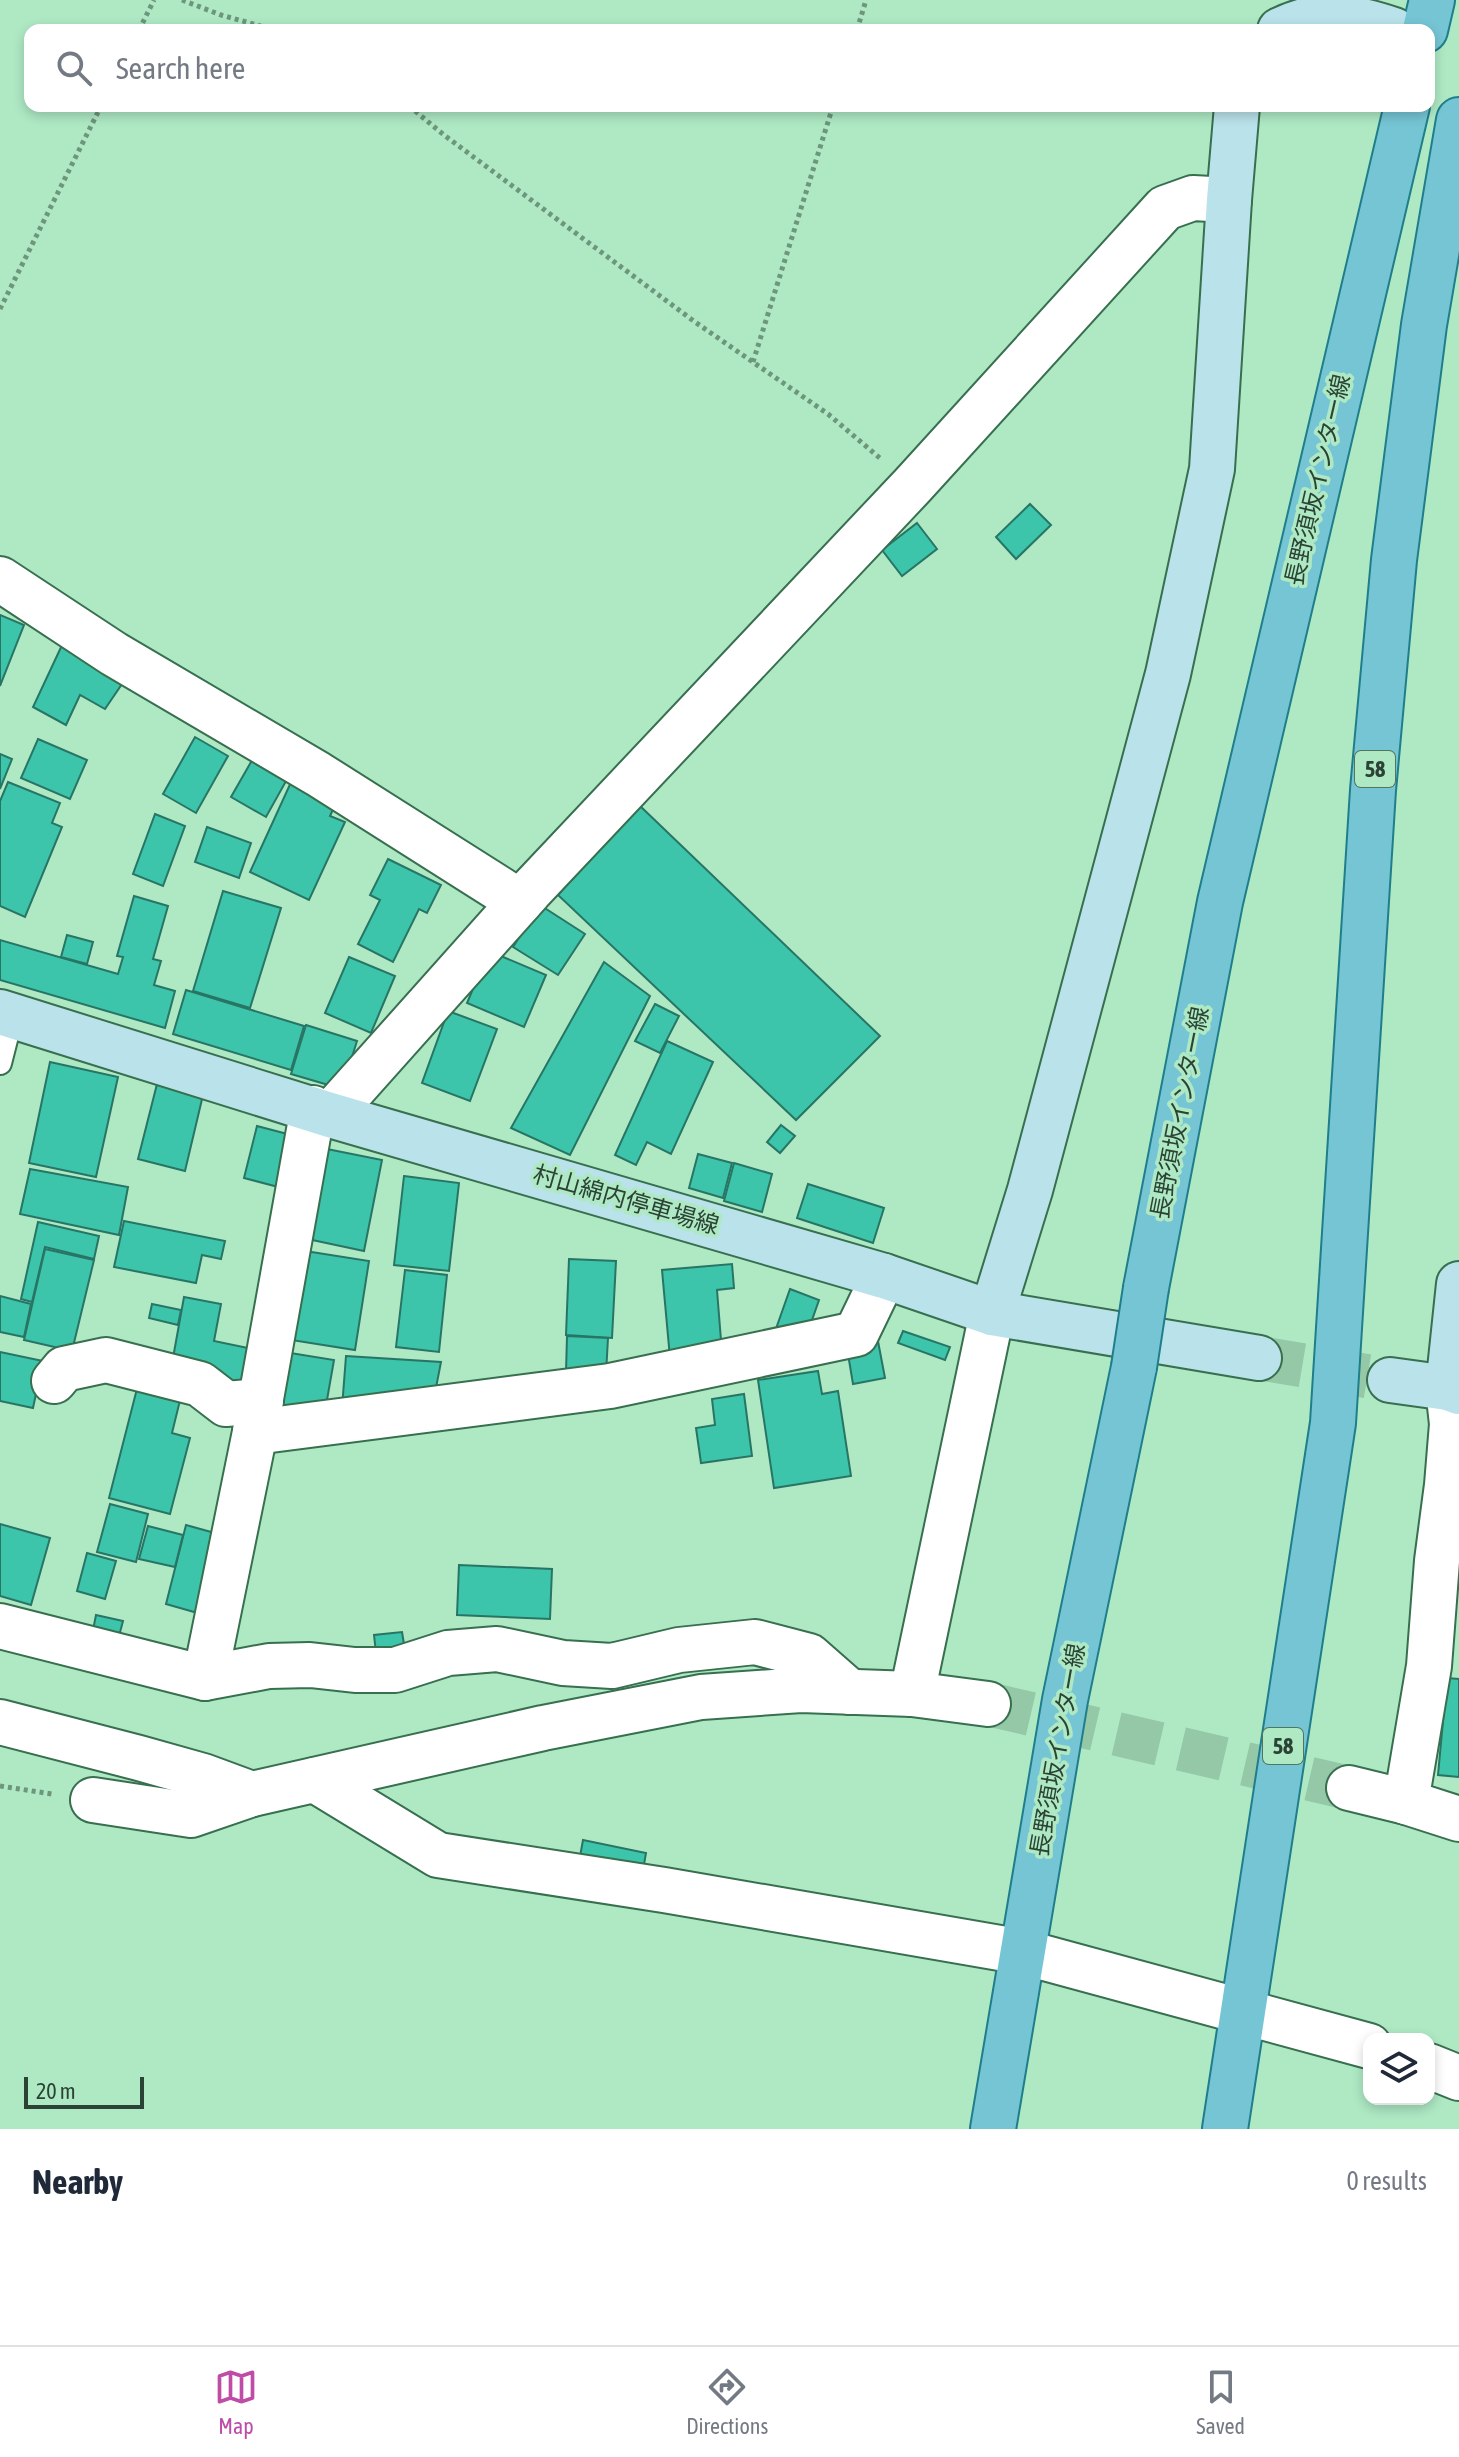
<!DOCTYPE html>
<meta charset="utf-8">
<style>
body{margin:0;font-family:"Asap Condensed","Noto Sans JP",sans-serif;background:#f6f6f7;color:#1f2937}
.controls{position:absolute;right:24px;bottom:24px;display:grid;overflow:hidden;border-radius:16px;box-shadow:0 4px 12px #0003}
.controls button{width:72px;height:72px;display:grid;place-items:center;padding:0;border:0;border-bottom:2px solid #e0e1e3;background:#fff;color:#1f2937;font:40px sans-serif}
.scale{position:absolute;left:24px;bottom:20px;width:120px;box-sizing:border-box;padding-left:8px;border:4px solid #2b4334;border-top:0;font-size:22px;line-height:28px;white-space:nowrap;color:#2b4334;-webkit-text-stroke:6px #aee9c4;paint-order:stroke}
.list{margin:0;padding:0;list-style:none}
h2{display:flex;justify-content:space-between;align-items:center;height:104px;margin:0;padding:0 32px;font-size:34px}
h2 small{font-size:26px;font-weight:400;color:#747a83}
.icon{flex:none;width:44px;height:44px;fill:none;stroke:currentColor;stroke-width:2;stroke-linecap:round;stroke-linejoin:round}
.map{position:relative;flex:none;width:1459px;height:2129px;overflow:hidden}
.search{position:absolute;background:#fff;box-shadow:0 4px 12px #0003;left:24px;right:24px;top:24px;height:88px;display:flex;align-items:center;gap:20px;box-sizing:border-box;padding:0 28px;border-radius:16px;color:#747a83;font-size:30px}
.sheet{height:216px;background:#fff}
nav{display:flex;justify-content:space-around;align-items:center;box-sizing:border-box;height:112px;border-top:2px solid #e0e1e3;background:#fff;font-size:22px;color:#747a83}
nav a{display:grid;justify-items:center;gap:4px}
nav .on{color:#bf4ca7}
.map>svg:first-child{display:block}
.building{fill:#3cc5aa;stroke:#287565;stroke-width:2}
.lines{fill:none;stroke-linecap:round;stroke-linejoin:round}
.street-tunnel{stroke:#94c8a7;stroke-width:44;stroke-dasharray:44 22;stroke-linecap:butt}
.secondary-tunnel{stroke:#94c8a7;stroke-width:44;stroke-dasharray:44 22;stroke-linecap:butt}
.lane-casing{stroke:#376f4f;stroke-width:26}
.street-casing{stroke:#376f4f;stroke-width:48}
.secondary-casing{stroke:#376f4f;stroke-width:48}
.primary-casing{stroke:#1f7e8a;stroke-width:48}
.path{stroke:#6d967c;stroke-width:5;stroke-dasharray:4 4;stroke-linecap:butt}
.lane{stroke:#fff;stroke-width:22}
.street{stroke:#fff;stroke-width:44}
.secondary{stroke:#bae2ea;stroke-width:44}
.primary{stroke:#75c5d5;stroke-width:44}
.primary-bridge-casing{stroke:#1f7e8a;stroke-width:48;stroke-linecap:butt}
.primary-bridge{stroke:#75c5d5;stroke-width:44}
.labels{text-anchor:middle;stroke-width:7;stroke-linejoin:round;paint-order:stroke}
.shield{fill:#aee9c4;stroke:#52755f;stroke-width:2}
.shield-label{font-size:22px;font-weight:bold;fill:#2b4334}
.street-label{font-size:24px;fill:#2b4334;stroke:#aee9c4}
</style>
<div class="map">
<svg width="1459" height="2129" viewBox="0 0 1459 2129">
<rect width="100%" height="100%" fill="#aee9c4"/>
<g class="building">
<path d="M1030,504l21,21 -35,34 -20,-22z"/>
<path d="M917,523l20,26 -35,27 -20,-26z"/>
<path d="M0,615l24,10 -24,61z"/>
<path d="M63,643l63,35 -21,31 -25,-14 -14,30 -33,-18z"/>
<path d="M195,737l33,19 -32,57 -33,-19z"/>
<path d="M38,739l49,21 -17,39 -49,-21z"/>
<path d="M0,754l12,5 -12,30z"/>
<path d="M255,755l35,19 -24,43 -35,-20z"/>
<path d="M292,780l45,21 -7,15 15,6 -36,78 -59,-28z"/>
<path d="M8,782l52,21 -8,20 10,4 -37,90 -25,-11v-105z"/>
<path d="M638,804l242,232 -84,84 -238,-225z"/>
<path d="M155,814l30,12 -22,60 -30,-12z"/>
<path d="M207,827l44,16 -12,35 -44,-16z"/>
<path d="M388,859l53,26 -14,28 -8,-4 -26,53 -35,-18 22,-44 -10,-5z"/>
<path d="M223,891l58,17 -31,100 -57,-17z"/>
<path d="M134,896l34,10 -15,53 8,2 -7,24 21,6 -10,37 -165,-48v-40l118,34 5,-17 -6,-1z"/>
<path d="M540,905l45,29 -27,41 -45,-28z"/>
<path d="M67,935l26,7 -6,22 -26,-7z"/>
<path d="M489,951l57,24 -22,52 -57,-24z"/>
<path d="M349,957l46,19 -24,57 -46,-20z"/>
<path d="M604,962l46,34 -80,159 -59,-27z"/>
<path d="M186,990l118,36 -13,44 -118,-36z"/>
<path d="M655,1004l24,12 -19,37 -25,-12z"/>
<path d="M448,1011l49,18 -27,72 -48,-18z"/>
<path d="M306,1025l51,16 -15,48 -51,-15z"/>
<path d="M667,1041l46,21 -42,92 -24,-12 -11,23 -21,-10z"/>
<path d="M50,1062l68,15 -22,100 -67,-14z"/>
<path d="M157,1084l46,11 -18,76 -47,-12z"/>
<path d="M781,1125l14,11 -15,17 -13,-11z"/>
<path d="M257,1126l38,10 -13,52 -38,-10z"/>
<path d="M317,1147l65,13 -18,91 -66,-14z"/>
<path d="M698,1154l34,9 -9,35 -34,-10z"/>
<path d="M734,1163l38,11 -10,38 -38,-11z"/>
<path d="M30,1169l98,18 -9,48 -99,-21z"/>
<path d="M404,1176l55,7 -10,88 -55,-6z"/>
<path d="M808,1184l76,24 -11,35 -76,-25z"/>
<path d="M124,1221l101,20 -4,18 -19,-4 -6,28 -82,-16z"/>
<path d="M38,1222l61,14 -5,23 -49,-12 -13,55 -11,-3z"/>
<path d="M45,1249l49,11 -22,91 -48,-11z"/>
<path d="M299,1250l70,11 -14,89 -70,-11z"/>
<path d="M569,1259l47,2 -4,77 -46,-3z"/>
<path d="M732,1264l2,24 -17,2 5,63 -52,5 -8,-88z"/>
<path d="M405,1270l42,5 -8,77 -43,-5z"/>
<path d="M790,1289l29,11 -14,40h-33z"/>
<path d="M0,1296l31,8 -7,33 -24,-5z"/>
<path d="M184,1297l37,7 -7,37 34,7 -7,35 -70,-14z"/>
<path d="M152,1304l29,6 -3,15 -29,-7z"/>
<path d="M903,1331l47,16 -5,13 -47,-17z"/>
<path d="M567,1336l41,2 -2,36 -40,-2z"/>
<path d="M877,1336l8,42 -32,6 -7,-42z"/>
<path d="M278,1351l56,9 -10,57h-56z"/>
<path d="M0,1352l43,9 -10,47 -33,-7z"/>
<path d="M346,1356l95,6 -7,36 -92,10z"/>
<path d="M818,1371l4,23 16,-3 13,85 -77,12 -16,-108z"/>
<path d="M140,1377l43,11 -11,45 18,5 -20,76 -61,-16z"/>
<path d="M744,1394l8,62 -51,7 -5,-35 19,-3 -3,-26z"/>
<path d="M110,1504l38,10 -12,48 -39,-10z"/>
<path d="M0,1524l50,14 -19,67 -31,-9z"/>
<path d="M186,1525l36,10 -21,79 -35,-10z"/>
<path d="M148,1526l35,9 -8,32 -36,-8z"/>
<path d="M87,1553l29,8 -11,38 -28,-8z"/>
<path d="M459,1565l93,4 -2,50 -93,-4z"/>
<path d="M96,1615l27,6 -4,15 -26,-6z"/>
<path d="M402,1632l3,18 -29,3 -2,-18z"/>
<path d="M1447,1678l12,1v98l-21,-2z"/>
<path d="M583,1840l63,13 -4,23 -63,-14z"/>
</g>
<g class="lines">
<path class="street-tunnel" d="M988,1704l361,84"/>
<path class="secondary-tunnel" d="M1259,1358l131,22"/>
<defs>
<path id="lane" d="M0,1063l12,-47"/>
<g id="street">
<path d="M0,579l114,75 204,120 202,128"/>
<path d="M330,1115l200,-224 383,-406 252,-277 28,-10 36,2"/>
<path d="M54,1381l10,-12 42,-9 94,24 26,20 35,-3"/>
<path d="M255,1432l355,-46 246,-52 28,-58"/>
<path d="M0,1626l205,52 50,-246 58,-324"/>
<path d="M205,1678l64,-12 41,-1 45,5h40l53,-17 49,-4 66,14 49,3 67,-16 76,-8 54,14 41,36"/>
<path d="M912,1694l80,-381"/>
<path d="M0,1722l139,36 64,18 49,18 291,-66 158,-31 100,-7 111,4 76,10"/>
<path d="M315,1780l123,75 226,35 359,62 346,94"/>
<path d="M1349,1788l57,14 53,17"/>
<path d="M93,1800l98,15 61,-21"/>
<path d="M1406,1802l23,-136 8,-105 10,-76 5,-61 -4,-36"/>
<path d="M1429,2066l30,12"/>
</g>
<g id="secondary">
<path d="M1280,30c41,-20 72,-14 114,0"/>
<path d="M0,1012l330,103 554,161 108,37 267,45"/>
<path d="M992,1313l38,-123 138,-516 44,-205 17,-269 8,-94"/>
<path d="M1390,1380l58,8 11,4"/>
<path d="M1448,1388l11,-104"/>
</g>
<g id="primary">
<path d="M1425,30l7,-30"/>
<path d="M1146,1288l74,-386 187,-796"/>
<path d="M993,2129l72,-429 69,-333"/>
<path d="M1225,2129l108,-706 40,-633 21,-230 30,-235 35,-205"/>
</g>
</defs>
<use href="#lane" class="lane-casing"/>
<use href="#street" class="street-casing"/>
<use href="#secondary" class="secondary-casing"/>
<use href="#primary" class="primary-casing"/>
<g class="path">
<path d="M182,0l39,15 54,15"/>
<path d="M139,30l15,-30"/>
<path d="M857,30l9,-30"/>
<path d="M409,106l35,29 251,187 133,92 53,45"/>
<path d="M0,309l101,-203"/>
<path d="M753,362l80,-256"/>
<path d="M0,1786l52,8"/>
</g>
<use href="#lane" class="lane"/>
<use href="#street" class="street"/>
<use href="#secondary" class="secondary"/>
<use href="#primary" class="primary"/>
<defs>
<path id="primary-bridge" d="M1134,1367l12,-79"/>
</defs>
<use href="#primary-bridge" class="primary-bridge-casing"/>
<use href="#primary-bridge" class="primary-bridge"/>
</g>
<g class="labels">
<g class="shield">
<rect x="1355" y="751" width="40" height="36" rx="6"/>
<rect x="1263" y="1728" width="40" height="36" rx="6"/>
</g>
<g class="shield-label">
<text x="1375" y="777">58</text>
<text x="1283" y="1754">58</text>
</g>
<g class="street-label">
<text transform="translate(1318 480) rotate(-77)" y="8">長野須坂インター線</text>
<text transform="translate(1180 1113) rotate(-79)" y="8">長野須坂インター線</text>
<text transform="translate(626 1200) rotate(16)" y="8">村山綿内停車場線</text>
<text transform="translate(1058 1750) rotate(-80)" y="8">長野須坂インター線</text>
</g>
</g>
</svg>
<div class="controls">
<button><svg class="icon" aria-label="layers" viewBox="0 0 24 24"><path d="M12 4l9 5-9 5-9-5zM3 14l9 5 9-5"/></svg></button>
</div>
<div class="scale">20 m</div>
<div class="search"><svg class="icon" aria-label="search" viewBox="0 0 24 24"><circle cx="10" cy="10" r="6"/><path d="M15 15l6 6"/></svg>Search here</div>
</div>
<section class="sheet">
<h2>Nearby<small>0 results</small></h2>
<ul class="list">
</ul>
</section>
<nav>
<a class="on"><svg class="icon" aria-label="map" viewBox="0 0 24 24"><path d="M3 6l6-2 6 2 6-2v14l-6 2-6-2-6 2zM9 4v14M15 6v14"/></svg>Map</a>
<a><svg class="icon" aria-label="directions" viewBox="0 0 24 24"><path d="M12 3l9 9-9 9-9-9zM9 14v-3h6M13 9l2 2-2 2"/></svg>Directions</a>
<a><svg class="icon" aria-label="saved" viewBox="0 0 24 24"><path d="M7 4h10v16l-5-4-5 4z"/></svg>Saved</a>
</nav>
